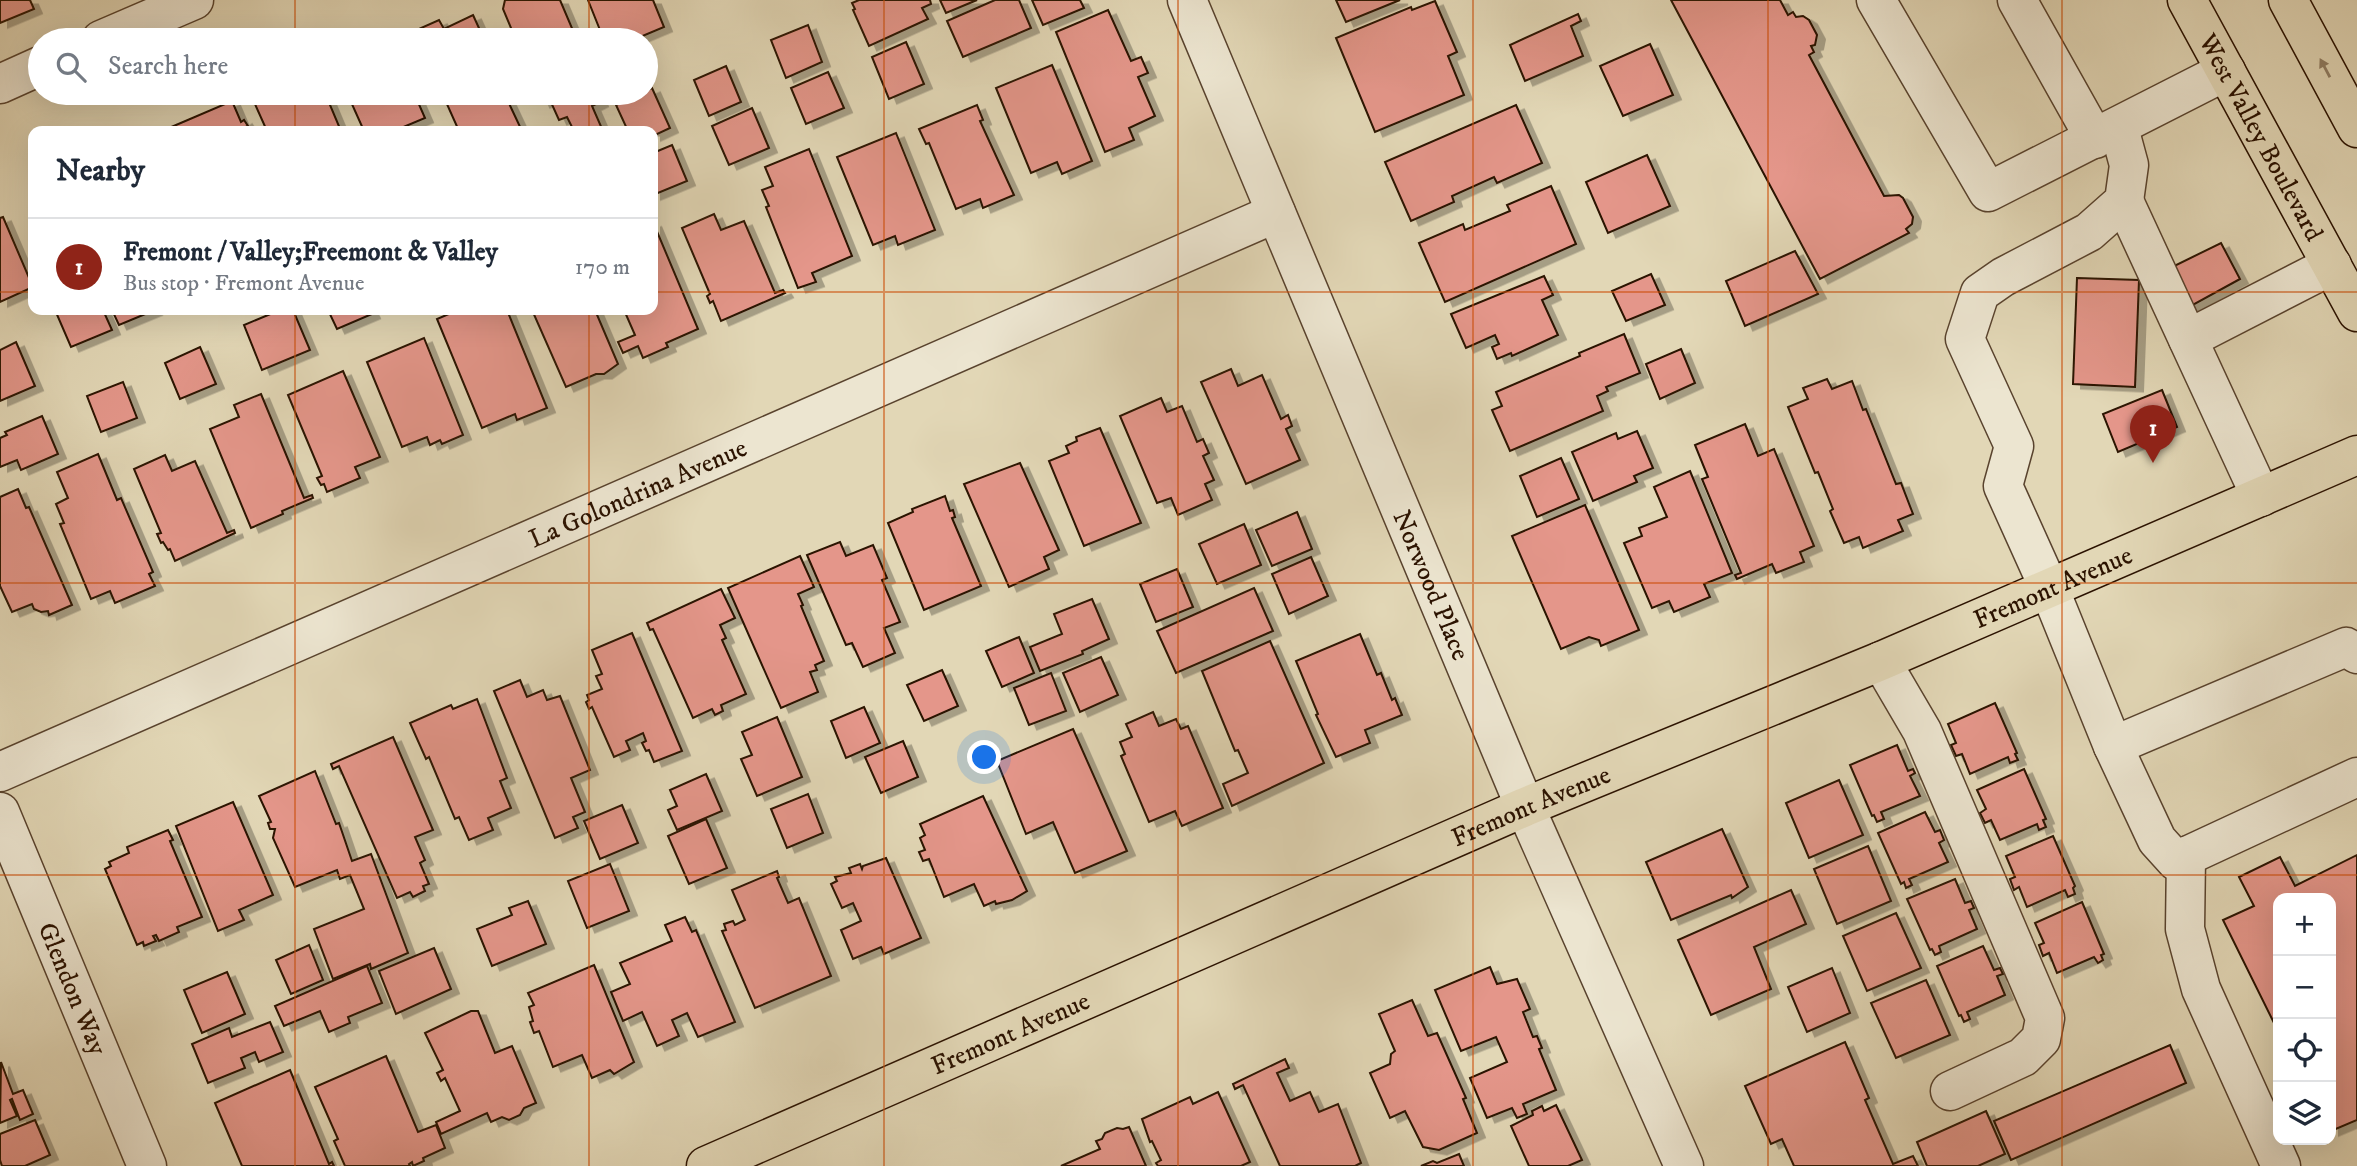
<!DOCTYPE html>
<meta charset="utf-8">
<style>
body{margin:0;font-family:"IM FELL DW Pica",serif;background:#f2f2f3;color:#1f2937}
.controls{position:absolute;right:21px;bottom:21px;display:grid;overflow:hidden;border-radius:14px;box-shadow:0 7px 28px #0002}
.controls button{width:63px;height:63px;display:grid;place-items:center;padding:0;border:0;border-bottom:2px solid #e0e1e3;background:#fff;color:#1f2937;font:35px sans-serif}
.you{position:absolute;left:985px;top:758px;width:24px;height:24px;margin:-18px;border:5px solid #fff;border-radius:50%;background:#1a73e8;box-shadow:0 0 0 10px #1a73e833}
.badge{display:grid;place-items:center;width:46px;height:46px;border-radius:50%;background:#8f2418;color:#fff;font-size:23px;font-weight:700}
.pin{position:absolute;translate:-50% -58px;filter:drop-shadow(0 2px 4px #0008)}
.pin::after{content:'';position:absolute;top:37px;width:24px;height:21px;background:inherit;clip-path:polygon(0 0,100% 0,50% 100%)}
.list{margin:0;padding:0;list-style:none}
h2{display:flex;justify-content:space-between;align-items:center;height:91px;margin:0;padding:0 28px;font-size:30px}
h2 small{font-size:23px;font-weight:400;color:#747a83}
.list li{display:grid;grid-template-columns:46px 1fr auto;gap:21px;align-items:center;box-sizing:border-box;height:98px;padding:0 28px;border-top:2px solid #e0e1e3}
.list b{display:block;font-size:26px;white-space:nowrap}
.list p{margin:0;font-size:23px;white-space:nowrap;color:#747a83}
.list em{font-size:23px;font-style:normal;color:#747a83}
.icon{flex:none;width:38px;height:38px;fill:none;stroke:currentColor;stroke-width:2;stroke-linecap:round;stroke-linejoin:round}
.map{position:relative;flex:none;width:2357px;height:1166px;overflow:hidden}
.search{position:absolute;background:#fff;box-shadow:0 7px 28px #0002;left:28px;top:28px;width:630px;height:77px;display:flex;align-items:center;gap:18px;box-sizing:border-box;padding:0 24px;border-radius:38px;color:#747a83;font-size:26px}
.panel{position:absolute;background:#fff;box-shadow:0 7px 28px #0002;left:28px;top:126px;width:630px;height:189px;border-radius:14px}
.map>svg:first-child{display:block}
.building{fill:#e4968a;stroke:#2b1200;stroke-width:2;filter:url(#shadow)}
.lines{fill:none;stroke-linecap:round;stroke-linejoin:round}
.minor-casing{stroke:#59432e;stroke-width:41}
.major-casing{stroke:#2b1200;stroke-width:41}
.minor{stroke:#ece5d0;stroke-width:38}
.major{stroke:#e2d7b6;stroke-width:38}
.oneway{fill:#907e64}
.grid{fill:none;stroke:#cc4e0a;stroke-width:2;stroke-opacity:0.55}
.labels{text-anchor:middle;stroke-width:6;stroke-linejoin:round;paint-order:stroke}
.street-label{font-size:26px;fill:#2b1200;stroke:#ece5d0}
</style>
<div class="map">
<svg width="2357" height="1166" viewBox="0 0 2357 1166">
<defs>
<filter id="shadow"><feDropShadow dx="8" dy="4.5" stdDeviation="0" flood-color="#0004"/></filter>
</defs>
<rect width="100%" height="100%" fill="#e2d7b6"/>
<filter id="stains"><feTurbulence type="fractalNoise" baseFrequency=".00286" numOctaves="4"/><feColorMatrix values="0 0 0 0 .2 0 0 0 0 .09 0 0 0 0 .02 0 0 0 .5 -.17"/></filter>
<radialGradient id="worn" r=".72"><stop offset=".6" stop-color="#630" stop-opacity="0"/><stop offset="1" stop-color="#630" stop-opacity=".3"/></radialGradient>
<g class="building">
<path d="M0,0h30l4,9 -34,14z"/>
<path d="M505,0h55l17,40h-61l-13,-31z"/>
<path d="M588,0h65l11,27 -31,13h-29z"/>
<path d="M859,0h71l1,4 -9,4 6,11 -59,27 -16,-36 2,-1 -3,-6z"/>
<path d="M940,0h37l-31,13z"/>
<path d="M995,0h24l12,28 -68,29 -16,-36z"/>
<path d="M1032,0h48l4,8 -41,17z"/>
<path d="M1336,0h64l-54,22z"/>
<path d="M1671,0h109l8,15 5,-3 3,5 7,-1 6,4 8,15 -2,10 -4,1 3,6 -5,3 75,141 15,-1 4,3 10,19 -1,7 -6,5 3,4 -89,46z"/>
<path d="M1435,1l22,51 -9,4 16,39 -89,37 -39,-94 75,-31 1,3z"/>
<path d="M1108,10l23,51 10,-4 7,16 -10,4 17,39 -26,12 5,12 -29,12 -49,-120z"/>
<path d="M1578,14l3,7 -10,5 12,30 -58,25 -15,-36z"/>
<path d="M473,15l10,22 3,-2 2,5h-73l-3,-8 27,-12 5,9z"/>
<path d="M808,25l14,37 -36,16 -15,-38z"/>
<path d="M906,42l18,42 -35,15 -17,-42z"/>
<path d="M1650,44l23,51 -50,21 -23,-50z"/>
<path d="M1052,65l40,96 -30,13 -5,-12 -26,11 -35,-85z"/>
<path d="M726,66l15,36 -32,14 -15,-36z"/>
<path d="M828,72l16,36 -38,16 -15,-36z"/>
<path d="M652,88l18,40 -17,8v-5h-25l-12,-26z"/>
<path d="M250,93h75l16,38h-74z"/>
<path d="M347,93h67l11,25 -31,13h-30z"/>
<path d="M442,93h66l1,2 -3,2 16,34h-63z"/>
<path d="M538,93h58l4,9 -8,4 11,25h-29l-7,-14 -8,3 -9,-20 -8,3z"/>
<path d="M232,101l9,21 3,-2 4,6 -5,2 2,3h-83z"/>
<path d="M977,105l6,15 -3,1 34,74 -31,13 -3,-9 -24,10 -27,-66 -3,1 -7,-15z"/>
<path d="M1516,105l26,58 -45,20 -3,-6 -42,19 2,6 -43,19 -26,-59z"/>
<path d="M752,108l17,40 -40,17 -17,-39z"/>
<path d="M896,133l39,97 -37,15 -3,-9 -22,9 -36,-88z"/>
<path d="M672,145l15,36 -34,14v-42z"/>
<path d="M809,149l43,107 -40,17 4,9 -18,6 -32,-81 3,-1 -7,-16 11,-4 -8,-19z"/>
<path d="M1647,155l23,51 -62,27 -22,-51z"/>
<path d="M1551,186l25,58 -131,58 -26,-59 44,-19 2,6 45,-19 -3,-6z"/>
<path d="M714,214l7,16 23,-9 31,72 8,-3 2,3 -64,28 -8,-20 -3,2 -3,-7 3,-2 -28,-66z"/>
<path d="M3,217l30,70 -33,15v-84z"/>
<path d="M653,222l45,107 -32,14 2,4 -25,11 -5,-12 -15,7 -5,-11 17,-7 -11,-25h29z"/>
<path d="M2221,243l19,36 -60,33 -20,-39z"/>
<path d="M1795,251l23,43 -73,32 -19,-45z"/>
<path d="M1651,274l14,31 -39,16 -14,-30z"/>
<path d="M1544,276l9,19 -11,5 16,35 -46,21 -1,-3 -14,6 -5,-12 7,-3 -4,-9 -29,13 -15,-34z"/>
<path d="M2077,278l62,2 -4,107 -62,-3z"/>
<path d="M55,310h48l9,20 -41,17z"/>
<path d="M112,310h43l-36,15z"/>
<path d="M280,310h13l17,40 -48,20 -18,-45z"/>
<path d="M328,310h42l2,4 -35,15z"/>
<path d="M458,310h49l40,98 -30,12 -2,-6 -33,14 -45,-109z"/>
<path d="M532,310h63l23,54 -14,10h-8l-30,13z"/>
<path d="M1624,334l16,39 -34,14 2,4 -11,5 6,15 -93,40 -18,-41 10,-4 -6,-14 84,-36 -1,-3z"/>
<path d="M424,338l39,97 -21,9 -2,-4 -10,5 -3,-8 -25,10 -35,-85z"/>
<path d="M16,342l19,44 -35,15v-51z"/>
<path d="M200,347l16,37 -36,15 -15,-36z"/>
<path d="M1681,349l14,34 -35,16 -14,-35z"/>
<path d="M1231,369l7,17 24,-11 19,44 7,-4 4,11 -6,3 14,31 -54,24 -45,-102z"/>
<path d="M343,371l37,86 -25,10 5,11 -33,14 -3,-8 -3,1 -4,-7 5,-2 -34,-81z"/>
<path d="M1827,379l5,10 20,-8 11,29 3,-1 30,75 5,-1 12,31 -15,6 5,11 -40,17 -4,-11 -15,6 -14,-32 3,-2 -15,-37 -3,1 -27,-66 20,-8 -5,-11z"/>
<path d="M123,382l14,36 -36,14 -14,-36z"/>
<path d="M2162,390l15,37 -59,25 -15,-38z"/>
<path d="M261,394l43,104 8,-3 1,3 -31,13 1,3 -32,14 -41,-99 29,-12 -5,-12z"/>
<path d="M1161,398l6,14 15,-6 15,36 6,-3 6,14 -6,3 11,24 -9,4 7,16 -34,15 -7,-17 -14,5 -37,-87z"/>
<path d="M42,416l16,38 -37,16 -4,-10 -17,7v-29l7,-3 -2,-3z"/>
<path d="M1745,424l13,32 16,-7 40,97 -14,6 4,10 -28,11 -4,-9 -35,15 -2,-4 6,-2 -39,-94 6,-2 -13,-32z"/>
<path d="M1100,428l41,95 -57,23 -35,-85 20,-8 -3,-7 11,-5 -1,-4z"/>
<path d="M1637,431l16,37 -19,8 3,6 -44,19 -21,-49 44,-19 2,6z"/>
<path d="M98,454l19,46 4,-2 32,74 -4,2 6,12 -40,17 -5,-12 -19,8 -31,-75 4,-1 -8,-19 12,-6 -11,-26z"/>
<path d="M165,455l7,16 23,-10 32,72 7,-3 1,3 -60,28 -5,-12 -2,1 -5,-8 -2,1 -4,-9 4,-1 -27,-64z"/>
<path d="M1561,458l18,41 -42,18 -17,-41z"/>
<path d="M1020,463l39,87 -15,7 5,12 -40,18 -45,-103z"/>
<path d="M1690,471l42,102 -28,11 6,13 -36,15 -5,-11 -17,7 -28,-65 18,-7 -3,-8 28,-11 -13,-30z"/>
<path d="M18,489l8,19 3,-1 43,98 -23,10 -1,-4 -7,1 -7,-3 -2,-5 -20,8 -12,-26v-89z"/>
<path d="M945,496l5,15 3,-1 2,7 -3,1 29,68 -57,24 -36,-87 25,-11 -1,-3z"/>
<path d="M1585,505l54,125 -38,16 -2,-6 -10,-3 -28,12 -49,-113z"/>
<path d="M1297,512l15,37 -40,17 -16,-36z"/>
<path d="M1244,524l17,41 -44,19 -18,-40z"/>
<path d="M840,542l6,14 27,-11 14,33 -5,2 18,42 -16,6 11,25 -32,14 -11,-24 -6,2 -39,-90z"/>
<path d="M800,556l14,31 -16,7 5,11 -2,1 23,55 -9,4 2,5 -7,2 8,20 -37,16 -53,-120z"/>
<path d="M1311,557l17,39 -39,18 -17,-40z"/>
<path d="M1177,569l16,38 -37,15 -16,-38z"/>
<path d="M1254,588l19,43 -97,42 -19,-42z"/>
<path d="M721,589l14,29 -15,7 6,13 -4,2 24,54 -25,11 2,6 -8,4 -3,-6 -19,9 -40,-89 -3,1 -3,-7z"/>
<path d="M1092,599l17,40 -27,12 1,3 -43,17 -10,-24 32,-13 -8,-20z"/>
<path d="M632,633l50,118 -28,11 -5,-12 -3,1 -4,-8 4,-2 -3,-8 -17,8 4,9 -16,7 -22,-50 -3,2 -3,-7 3,-2 -2,-5 15,-6 -6,-13 6,-2 -10,-24z"/>
<path d="M1360,634l17,41 4,-2 11,27 3,-2 7,17 -37,15 5,13 -34,14 -20,-42 2,-1 -22,-53z"/>
<path d="M1019,637l15,36 -32,14 -16,-36z"/>
<path d="M1270,641l54,122 -92,43 -9,-22 25,-11 -10,-23 -3,1 -33,-80z"/>
<path d="M1101,657l17,38 -38,17 -17,-39z"/>
<path d="M942,670l16,36 -34,15 -17,-36z"/>
<path d="M1051,673l15,38 -37,14 -15,-37z"/>
<path d="M520,680l7,17 16,-7 4,10 13,-4 30,74 -19,8 14,34 -12,5 5,11 -23,10 -61,-147z"/>
<path d="M477,699l30,79 -7,3 11,27 -23,10 5,12 -24,10 -10,-23 -4,2 -26,-62 -3,2 -16,-36 41,-18 2,4z"/>
<path d="M1995,703l22,50 -2,1 3,6 -8,3 -2,-6 -38,17 -8,-20 -6,2 -5,-11 5,-2 -8,-19z"/>
<path d="M864,707l16,36 -34,15 -15,-37z"/>
<path d="M1153,712l6,14 17,-7 5,10 7,-3 35,82 -41,18 -7,-15 -26,11 -28,-66 4,-2 -5,-12 12,-5 -6,-13z"/>
<path d="M777,717l25,60 -45,19 -16,-37 11,-4 -10,-23z"/>
<path d="M1073,729l54,122 -52,22 -22,-51 -27,12 -29,-73z"/>
<path d="M393,737l40,93 -18,7 10,23 -5,3 9,21 -6,2 2,5 -12,6 -3,-5 -13,6 -58,-132 -6,3 -2,-5z"/>
<path d="M903,741l15,36 -37,16 -16,-36z"/>
<path d="M1897,745l11,26 5,-2 2,4 -5,3 10,20 -39,16 3,7 -7,3 -3,-7 -2,1 -22,-51z"/>
<path d="M2024,769l22,50 -3,1 3,7 -7,3 -2,-6 -37,16 -9,-20 -6,3 -5,-10 6,-4 -9,-19z"/>
<path d="M315,771l21,53 3,-1 13,38 19,-7 37,99 -37,16 -1,-5 -37,15 -19,-50 50,-20 -14,-34 -10,4 -3,-9 -42,17 -22,-49 2,-9h-5l-2,-6 3,-1 -12,-26z"/>
<path d="M706,774l16,37 -45,19 -9,-20 9,-4 -7,-16z"/>
<path d="M1839,780l24,55 -54,23 -23,-55z"/>
<path d="M808,794l15,39 -36,15 -16,-39z"/>
<path d="M983,796l44,95 -15,9 -16,4 -1,-3 -11,5 -10,-22 -30,13 -15,-38 -6,2 -4,-9 6,-2 -5,-12 5,-3 -5,-11z"/>
<path d="M233,802l40,93 -34,15 5,10 -26,11 -42,-105z"/>
<path d="M622,805l16,38 -38,16 -16,-38z"/>
<path d="M1925,812l10,20 5,-2 4,10 -5,3 9,19 -39,17 3,6 -6,3 -2,-6 -3,2 -23,-51z"/>
<path d="M706,819l21,49 -38,16 -21,-48z"/>
<path d="M1722,829l26,58 -16,11 -1,-3 -60,25 -25,-58z"/>
<path d="M168,830l5,10 -3,1 32,76 -25,10 2,5 -20,9 -3,-6 -3,1 3,5 -12,5 -1,-4 -6,3 -32,-76 6,-3 -2,-4 20,-9 -2,-6z"/>
<path d="M2053,836l22,50 -2,2 2,6 -7,3 -3,-7 -38,17 -8,-20 -5,3 -4,-11 5,-2 -9,-21z"/>
<path d="M1868,846l23,55 -54,23 -23,-55z"/>
<path d="M2357,855v265l-26,11v-233h-53v133l-55,-111 31,-14 -15,-29 41,-20 15,29z"/>
<path d="M886,858l35,80 -37,16 -3,-7 -28,12 -12,-29 20,-9 -8,-18 -11,5 -11,-24 6,-3 -2,-4 16,-4 -2,-5 11,-4 2,5 1,-3z"/>
<path d="M610,864l19,47 -42,17 -19,-47z"/>
<path d="M777,871l2,6 -2,1 11,25 11,-5 32,78 -76,32 -33,-77 4,-1 -2,-6 9,-3 2,4 10,-5 -13,-30z"/>
<path d="M1955,879l10,24 6,-2 3,7 -5,2 8,19 -38,17 2,6 -6,3 -3,-6 -2,1 -23,-51z"/>
<path d="M1791,890l15,34 -52,23 17,42 -60,26 -33,-75z"/>
<path d="M528,901l18,43 -54,22 -15,-37 35,-14 -3,-7z"/>
<path d="M2082,902l22,52 -3,1 2,5 -5,3 -4,-6 -37,16 -8,-20 -6,3 -4,-11 5,-2 -9,-20z"/>
<path d="M1896,913l25,55 -54,23 -24,-55z"/>
<path d="M685,917l7,15 4,-2 39,92 -37,15 -11,-24 -15,7 7,16 -22,10 -15,-34 -19,9 -12,-29 19,-8 -10,-21 52,-22 -7,-16z"/>
<path d="M309,945l14,35 -32,14 -15,-34z"/>
<path d="M1983,946l11,24 6,-2 3,6 -6,2 8,19 -38,17 3,7 -6,3 -3,-7 -2,1 -22,-50z"/>
<path d="M434,948l17,41 -55,25 -17,-43z"/>
<path d="M594,965l40,97 -20,12 -4,-4 -18,8 -10,-23 -29,12 -14,-36 -5,2 -4,-11 3,-1 -4,-14 5,-2 -6,-12z"/>
<path d="M367,966l15,37 -34,14 2,6 -21,9 -9,-21 -36,15 -9,-20z"/>
<path d="M1490,967l7,17 20,-5 13,30 -7,3 10,25 4,-1 5,12 -3,1 17,41 -33,14 4,10 -10,4 -5,-10 -25,10 -17,-40 37,-16 -11,-25 -35,14 -26,-61z"/>
<path d="M1832,968l18,45 -43,19 -19,-45z"/>
<path d="M227,972l18,42 -43,19 -18,-43z"/>
<path d="M1926,980l24,55 -54,23 -25,-55z"/>
<path d="M1412,1000l16,36 9,-3 29,65 -3,1 14,34 -38,17 -16,-3 -18,-36 -15,7 -20,-45 20,-9 1,-10 4,-3 -16,-37z"/>
<path d="M471,1011h7l17,42 17,-7 24,57 -12,5 -4,7 -11,5 -7,-3 -11,5 -4,-9 -46,21 -5,-12 24,-11 -15,-33 -4,3 -4,-8 6,-3 -18,-37z"/>
<path d="M270,1022l13,30 -24,10 -4,-10 -14,6 4,10 -37,15 -16,-39 37,-16 3,9z"/>
<path d="M1845,1042l24,56 -4,2 28,64 20,-8 5,10h-124l-12,-27 -11,5 -26,-58z"/>
<path d="M2170,1045l16,38 -175,77 -17,-39z"/>
<path d="M386,1056l32,76 18,-7 9,23 -22,10 1,3 -11,5 -1,-4 -3,2 1,2h-65l-11,-25 4,-2 -23,-52z"/>
<path d="M1285,1059l4,9 -12,5 13,28 20,-9 9,20 19,-8 23,59 -6,3h-75l-37,-81 -8,4 -2,-5z"/>
<path d="M1,1062l12,32 10,-4 10,24 -13,6 -8,-21 -2,1 7,16 -17,7z"/>
<path d="M290,1070l39,94 3,-2 2,4h-92l-27,-63z"/>
<path d="M1218,1092l32,70 -9,4h-83l-2,-3 5,-3 -9,-19 -2,1 -8,-23 48,-22 3,7z"/>
<path d="M1556,1105l26,55 -14,6h-39l-18,-40 22,-11 -1,-4 10,-5 2,5z"/>
<path d="M1986,1111l19,43 -27,12h-51l-10,-24z"/>
<path d="M35,1120l15,35 -25,11h-23l-2,-6v-26z"/>
<path d="M1129,1127l17,39h-85l39,-17 -4,-8 6,-2 3,-6 12,-5 6,1z"/>
<path d="M1459,1154l5,12h-43l12,-5 4,2z"/>
</g>
<g class="lines">
<defs>
<g id="minor">
<path id="s1" d="M1187,0l338,807 159,359"/>
<path d="M1876,0l112,192 238,-121"/>
<path d="M2017,0l78,139"/>
<path d="M101,40l93,-40"/>
<path d="M0,84l40,-18"/>
<path d="M2119,128l10,37 -5,36 -35,31 -86,45 -23,16 -15,46 49,107 -11,40 46,102 64,158 44,94 19,21 181,-84"/>
<path d="M2124,201l137,296"/>
<path d="M2188,339l144,-74"/>
<path d="M1881,661l41,70 123,287 -4,21 -18,18 -73,34"/>
<path d="M2113,746l233,-99 11,7"/>
<path id="s2" d="M0,772l1276,-559"/>
<path id="s3" d="M0,812l147,354"/>
<path d="M2186,856l-1,73 16,60 80,177"/>
</g>
<g id="major">
<path id="s4" d="M2187,0l170,312"/>
<path d="M2288,0l69,128"/>
<path id="s5" d="M706,1166l819,-359 356,-146 476,-206"/>
</g>
</defs>
<use href="#minor" class="minor-casing"/>
<use href="#major" class="major-casing"/>
<use href="#minor" class="minor"/>
<use href="#major" class="major"/>
</g>
<defs><path id="oneway-solid" d="M-6-.8H1V-3.2L6.5 0L1 3.2V.8H-6Z" transform="scale(1.75)"/></defs>
<use class="oneway" href="#oneway-solid" transform="translate(2325 68) rotate(-118)"/>
<path class="grid" d="M295,0v40M589,0v40M884,0v1166M1178,0v1166M1473,0v1166M1768,0v1166M2062,0v1166M295,93v38M589,93v38M0,292h33M653,292h1704M295,310v856M589,310v856M0,583h2357M0,875h2357"/>
<g class="labels">
<g class="street-label">
<text dy="9" stroke="none"><textPath href="#s4" startOffset="156">West Valley Boulevard</textPath></text>
<text dy="9" stroke="none"><textPath href="#s2" startOffset="696">La Golondrina Avenue</textPath></text>
<text dy="9" stroke="none"><textPath href="#s1" startOffset="634">Norwood Place</textPath></text>
<text dy="9" stroke="none"><textPath href="#s5" startOffset="1466">Fremont Avenue</textPath></text>
<text dy="9" stroke="none"><textPath href="#s5" startOffset="900">Fremont Avenue</textPath></text>
<text dy="9" stroke="none"><textPath href="#s3" startOffset="191">Glendon Way</textPath></text>
<text dy="9" stroke="none"><textPath href="#s5" startOffset="332">Fremont Avenue</textPath></text>
</g>
</g>
<rect width="100%" height="100%" filter="url(#stains)"/>
<rect width="100%" height="100%" fill="url(#worn)"/>
</svg>
<div class="controls">
<button>+</button>
<button>−</button>
<button><svg class="icon" aria-label="locate" viewBox="0 0 24 24"><circle cx="12" cy="12" r="6"/><path d="M12 2v4M12 18v4M2 12h4M18 12h4"/></svg></button>
<button><svg class="icon" aria-label="layers" viewBox="0 0 24 24"><path d="M12 4l9 5-9 5-9-5zM3 14l9 5 9-5"/></svg></button>
</div>
<div class="you"></div>
<div class="pin badge" style="left:2153px;top:463px">1</div>
<div class="search"><svg class="icon" aria-label="search" viewBox="0 0 24 24"><circle cx="10" cy="10" r="6"/><path d="M15 15l6 6"/></svg>Search here</div>
<section class="panel">
<h2>Nearby<small></small></h2>
<ul class="list">
<li><span class="badge">1</span><div><b>Fremont / Valley;Freemont &amp; Valley</b><p>Bus stop · Fremont Avenue</p></div><em>170 m</em></li>
</ul>
</section>
</div>
